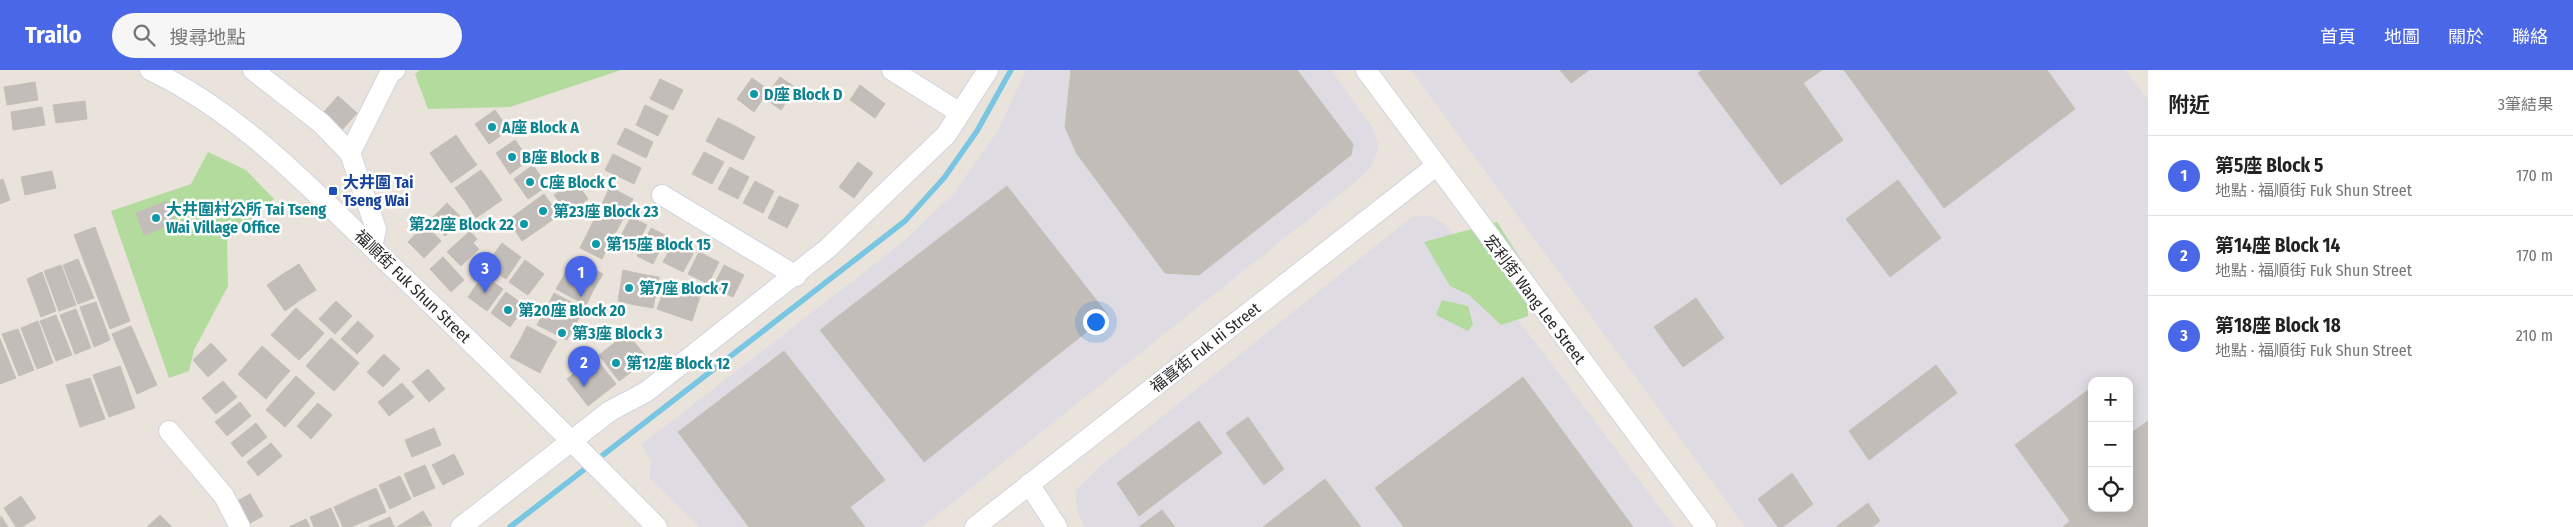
<!DOCTYPE html>
<html lang="zh-TW">
<meta charset="utf-8">
<style>
body{margin:0;font-family:"Fira Sans Condensed","Noto Sans TC",sans-serif;background:#f6f6f6;color:#222}
.controls{position:absolute;right:15px;bottom:15px;display:grid;overflow:hidden;border-radius:10px;box-shadow:0 2px 12px #0003}
.controls button{width:45px;height:45px;display:grid;place-items:center;padding:0;border:0;border-bottom:1px solid #e0e0e0;background:#fff;color:#222;font:25px sans-serif}
.you{position:absolute;left:1095px;top:251px;width:18px;height:18px;margin:-12px;border:4px solid #fff;border-radius:50%;background:#1a73e8;box-shadow:0 0 0 8px #1a73e833}
.badge{display:grid;place-items:center;width:32px;height:32px;border-radius:50%;background:#4a67e8;color:#fff;font-size:16px;font-weight:700}
.pin{position:absolute;translate:-50% -41px;filter:drop-shadow(0 1px 2px #0008)}
.pin::after{content:'';position:absolute;top:26px;width:18px;height:15px;background:inherit;clip-path:polygon(0 0,100% 0,50% 100%)}
.list{margin:0;padding:0;list-style:none}
h2{display:flex;justify-content:space-between;align-items:center;height:65px;margin:0;padding:0 20px;font-size:21px}
h2 small{font-size:16px;font-weight:400;color:#767676}
.list li{display:grid;grid-template-columns:32px 1fr auto;gap:15px;align-items:center;box-sizing:border-box;height:80px;padding:0 20px;border-top:1px solid #e0e0e0}
.list b{display:block;font-size:19px;white-space:nowrap}
.list p{margin:0;font-size:16px;white-space:nowrap;color:#767676}
.list em{font-size:16px;font-style:normal;color:#767676}
.icon{flex:none;width:28px;height:28px;fill:none;stroke:currentColor;stroke-width:2;stroke-linecap:round;stroke-linejoin:round}
.map{position:relative;flex:none;width:2148px;height:457px;overflow:hidden}
header{display:flex;align-items:center;gap:30px;box-sizing:border-box;height:70px;padding:0 25px;background:#4a67e8;color:#fff}
header strong{font-size:24px}
nav{display:flex;gap:28px;margin-inline-start:auto;font-size:18px}
.search{width:350px;height:45px;background:#f6f6f6;display:flex;align-items:center;gap:12px;box-sizing:border-box;padding:0 18px;border-radius:28px;color:#767676;font-size:19px}
main{display:flex}
aside{flex:1;background:#fff}
.map>svg:first-child{display:block}
.industrial{fill:#dedce2;fill-rule:evenodd}
.green{fill:#b2db9d}
.lines{fill:none;stroke-linecap:round;stroke-linejoin:round}
.stream{stroke:#78c6e2;stroke-width:5.5}
.building{fill:#c2bdb8;stroke:#c4bfb5}
.minor-casing{stroke:#d1d4e0;stroke-width:22}
.minor{stroke:#fff;stroke-width:20}
.culture-dot{fill:#0f9aa8;stroke:#fff;stroke-width:2}
.transit-dot{fill:#1a4fb4;stroke:#fff;stroke-width:2}
.labels{text-anchor:middle;stroke-width:5;stroke-linejoin:round;paint-order:stroke}
.culture-label{font-size:16px;font-weight:bold;fill:#0d838f;stroke:#fff;text-anchor:start}
.transit-label{font-size:16px;font-weight:bold;fill:#164399;stroke:#fff;text-anchor:start}
.street-label{font-size:16px;fill:#282828;stroke:#fff}
</style>
<header>
<strong>Trailo</strong>
<div class="search"><svg class="icon" aria-label="search" viewBox="0 0 24 24"><circle cx="10" cy="10" r="6"/><path d="M15 15l6 6"/></svg>搜尋地點</div>
<nav><a>首頁</a><a>地圖</a><a>關於</a><a>聯絡</a></nav>
</header>
<main>
<div class="map">
<svg width="2148" height="457" viewBox="0 0 2148 457">
<rect width="100%" height="100%" fill="#eae3db"/>
<g class="industrial">
<path d="M1026,0h305l42,58 5,16 -2,12 -6,12 -11,11 -437,348h-222l-51,-49 2,-18 -10,-15 263,-204 50,-48 45,-64z"/>
<path d="M1411,0h714l23,30v427h-403zM2092,311h37v127h-37z"/>
<path d="M1413,146h18l15,9 229,302h-590l-7,-13 -3,-23 24,-24z"/>
</g>
<g class="green">
<path d="M420,0h201l-111,37 -82,2 -13,-35z"/>
<path d="M208,82l38,18 28,29 -47,42 1,45 -34,64 -5,21 -20,7 -58,-167 80,-27z"/>
<path d="M1497,152l30,47 1,47 -27,9 -32,-30 -19,-9 -26,-44z"/>
<path d="M1442,230l26,6 5,18 -5,7 -32,-16z"/>
</g>
<g class="lines">
<path class="stream" d="M510,457l395,-306 39,-43 33,-47 34,-61"/>
</g>
<g class="building">
<path d="M1071,0h226l56,74 -2,11 -152,120 -34,-2 -88,-119 -12,-27z"/>
<path d="M1560,0h29l-18,13z"/>
<path d="M1702,0h120l-19,13 40,57 -62,45 -83,-112z"/>
<path d="M1844,0h203l28,39 -131,99z"/>
<path d="M780,7l16,11 -15,22 -17,-12z"/>
<path d="M752,8l17,12 -15,22 -17,-13z"/>
<path d="M660,9l23,11 -10,20 -23,-11z"/>
<path d="M35,12l3,18 -31,5 -3,-18z"/>
<path d="M860,15l25,19 -10,14 -25,-18z"/>
<path d="M338,26l19,17 -15,17 -19,-17z"/>
<path d="M85,31l2,18 -31,4 -3,-18z"/>
<path d="M645,35l23,11 -10,20 -22,-11z"/>
<path d="M42,37l3,18 -32,5 -2,-18z"/>
<path d="M495,40l14,20 -20,14 -14,-20z"/>
<path d="M718,48l19,9 -12,24 -19,-10z"/>
<path d="M737,57l18,10 -12,23 -18,-9z"/>
<path d="M625,58l28,14 -7,16 -29,-14z"/>
<path d="M456,65l10,15 -26,18 -10,-15z"/>
<path d="M515,70l14,20 -19,14 -14,-21z"/>
<path d="M466,80l11,15 -26,18 -11,-15z"/>
<path d="M704,82l20,10 -12,22 -20,-10z"/>
<path d="M613,84l28,14 -7,16 -29,-14z"/>
<path d="M858,92l15,11 -19,25 -15,-11z"/>
<path d="M533,95l14,21 -19,13 -14,-20z"/>
<path d="M730,97l19,10 -11,22 -20,-10z"/>
<path d="M481,100l11,15 -26,18 -11,-15z"/>
<path d="M52,101l4,17 -31,7 -4,-18z"/>
<path d="M3,109l7,21 -10,4v-24z"/>
<path d="M575,110l13,19 -20,15 -14,-19z"/>
<path d="M1898,110l43,58 -51,39 -44,-58z"/>
<path d="M755,111l19,10 -11,22 -20,-10z"/>
<path d="M492,115l10,15 -26,18 -10,-15z"/>
<path d="M1007,116l101,129 -71,56 -26,-36 -36,28 28,36 -79,63 -104,-132z"/>
<path d="M610,117l23,12 -10,20 -23,-11z"/>
<path d="M544,124l15,21 -18,13 -15,-21z"/>
<path d="M779,126l20,9 -12,23 -19,-10z"/>
<path d="M167,131l8,22 -31,12 -8,-22z"/>
<path d="M447,133l16,16 -18,17 -15,-16z"/>
<path d="M526,137l15,21 -19,13 -14,-21z"/>
<path d="M600,138l23,11 -11,20 -22,-11z"/>
<path d="M631,147l16,8 -14,28 -17,-8z"/>
<path d="M425,154l16,17 -17,17 -16,-16z"/>
<path d="M95,157l35,94 -20,8 -36,-94z"/>
<path d="M590,158l22,11 -10,20 -22,-11z"/>
<path d="M651,158l16,8 -14,28 -16,-8z"/>
<path d="M470,161l7,8 -4,4 6,6 -18,17 -14,-14z"/>
<path d="M675,170l20,10 -12,22 -20,-10z"/>
<path d="M502,173l19,14 -15,22 -20,-14z"/>
<path d="M699,182l20,10 -11,22 -20,-10z"/>
<path d="M443,187l21,23 -13,12 -21,-23z"/>
<path d="M573,188l30,16 -9,15 -29,-15z"/>
<path d="M78,189l16,39 -16,6 -15,-39z"/>
<path d="M525,190l19,14 -16,21 -19,-13z"/>
<path d="M299,194l17,26 -16,10 -17,-26z"/>
<path d="M61,195l15,40 -17,6 -15,-40z"/>
<path d="M724,195l20,10 -11,22 -20,-10z"/>
<path d="M623,200l18,4 -6,31 -17,-4z"/>
<path d="M42,202l14,39 -15,6 -14,-38z"/>
<path d="M283,204l17,26 -15,11 -18,-26z"/>
<path d="M565,204l29,15 -8,16 -30,-16z"/>
<path d="M641,204l18,3 -6,31 -18,-3z"/>
<path d="M483,205l20,14 -16,22 -19,-14z"/>
<path d="M668,209l17,6 -11,30 -17,-6z"/>
<path d="M685,215l17,6 -10,30 -18,-6z"/>
<path d="M506,222l19,14 -15,21 -19,-14z"/>
<path d="M554,223l30,16 -9,16 -29,-16z"/>
<path d="M1696,228l28,40 -41,29 -29,-40z"/>
<path d="M336,231l16,15 -17,18 -16,-15z"/>
<path d="M96,232l14,38 -16,7 -14,-40z"/>
<path d="M296,238l28,25 -12,14 -29,-25z"/>
<path d="M76,239l15,39 -16,6 -15,-39z"/>
<path d="M546,239l29,16 -8,15 -30,-15z"/>
<path d="M56,245l16,40 -16,6 -16,-40z"/>
<path d="M38,251l15,42 -16,6 -16,-41z"/>
<path d="M358,251l16,15 -17,18 -16,-15z"/>
<path d="M283,252l29,25 -13,13 -28,-25z"/>
<path d="M131,256l26,59 -20,9 -25,-60z"/>
<path d="M527,256l30,16 -9,15 -29,-15z"/>
<path d="M18,259l16,41 -15,6 -17,-42z"/>
<path d="M627,263l21,26 -14,11 -21,-26z"/>
<path d="M1011,265l26,36 -34,28 -28,-36z"/>
<path d="M331,268l28,25 -12,14 -29,-25z"/>
<path d="M0,269l16,39 -16,6z"/>
<path d="M519,272l29,15 -8,16 -30,-16z"/>
<path d="M211,273l16,17 -19,17 -15,-17z"/>
<path d="M613,274l21,26 -15,11 -20,-26z"/>
<path d="M262,276l28,25 -12,13 -28,-24z"/>
<path d="M784,281l101,129 -35,27 15,20h-116l-71,-95z"/>
<path d="M318,282l29,25 -13,14 -28,-25z"/>
<path d="M384,284l16,15 -17,18 -16,-15z"/>
<path d="M595,287l21,27 -14,11 -21,-27z"/>
<path d="M250,290l28,24 -12,15 -28,-25z"/>
<path d="M1936,295l21,28 -88,67 -20,-29z"/>
<path d="M120,296l15,42 -26,9 -16,-42z"/>
<path d="M581,298l21,27 -14,11 -21,-27z"/>
<path d="M428,299l17,20 -16,13 -17,-20z"/>
<path d="M296,306l19,17 -15,17 -19,-17z"/>
<path d="M1523,307l110,150h-229l-29,-39z"/>
<path d="M90,308l15,41 -25,8 -14,-42z"/>
<path d="M223,311l14,16 -21,17 -14,-16z"/>
<path d="M402,313l12,14 -25,19 -11,-14z"/>
<path d="M2092,317v121h37v-78l2,3 17,-12v106h-85l7,-6 -55,-76z"/>
<path d="M281,323l19,17 -15,17 -19,-17z"/>
<path d="M240,332l11,14 -24,20 -12,-14z"/>
<path d="M318,333l14,12 -21,24 -14,-13z"/>
<path d="M1248,347l36,52 -20,16 -38,-52z"/>
<path d="M1199,351l23,32 -83,63 -22,-33z"/>
<path d="M256,353l11,14 -25,20 -11,-14z"/>
<path d="M434,358l7,17 -29,12 -7,-17z"/>
<path d="M271,373l11,13 -24,20 -11,-14z"/>
<path d="M454,384l10,20 -21,11 -11,-20z"/>
<path d="M425,395l10,23 -21,9 -10,-23z"/>
<path d="M1792,403l21,31 -30,23h-5l-20,-28z"/>
<path d="M400,406l11,23 -21,10 -11,-24z"/>
<path d="M1325,409l36,48h-98z"/>
<path d="M376,418l10,24 -21,9 -10,-24z"/>
<path d="M250,424l13,22 -20,11 -13,-22z"/>
<path d="M21,426l15,22 -14,9h-6l-12,-19z"/>
<path d="M355,427l10,24 -14,6h-8l-9,-20z"/>
<path d="M1868,433l12,18 -8,6h-36z"/>
<path d="M331,438l8,19h-25l-4,-10z"/>
<path d="M1162,440l13,17h-36z"/>
<path d="M423,441l9,15 -35,1z"/>
<path d="M160,445l12,12h-25z"/>
<path d="M1,446l7,11h-8z"/>
<path d="M390,447l4,10h-25v-1z"/>
<path d="M306,449l4,8h-21z"/>
</g>
<g class="lines">
<defs>
<g id="minor">
<path d="M150,0c91,43 160,118 231,186 94,89 185,179 276,271"/>
<path d="M253,0l68,53 29,30"/>
<path d="M892,0l68,43"/>
<path d="M1366,0l340,457"/>
<path d="M662,125l134,81"/>
<path d="M372,177l4,-18 -26,-76 40,-80 5,-3"/>
<path d="M169,361l55,65 16,31"/>
<path d="M1029,414l28,43"/>
<path d="M461,457l149,-116 36,-19 181,-143 119,-114 42,-65"/>
<path d="M975,457l461,-361"/>
</g>
</defs>
<use href="#minor" class="minor-casing"/>
<use href="#minor" class="minor"/>
</g>
<g class="culture-dot">
<circle cx="754" cy="24" r="5"/>
<circle cx="492" cy="57" r="5"/>
<circle cx="512" cy="87" r="5"/>
<circle cx="530" cy="112" r="5"/>
<circle cx="543" cy="141" r="5"/>
<circle cx="156" cy="148" r="5"/>
<circle cx="524" cy="154" r="5"/>
<circle cx="596" cy="174" r="5"/>
<circle cx="629" cy="218" r="5"/>
<circle cx="508" cy="240" r="5"/>
<circle cx="562" cy="263" r="5"/>
<circle cx="616" cy="293" r="5"/>
</g>
<rect class="transit-dot" x="328" y="116" width="10" height="10" rx="2.5"/>
<g class="labels">
<g class="culture-label">
<text x="764" y="30">D座 Block D</text>
<text x="502" y="63">A座 Block A</text>
<text x="522" y="93">B座 Block B</text>
<text x="540" y="118">C座 Block C</text>
<text x="166" y="145">大井圍村公所 Tai Tseng<tspan x="166" dy="18">Wai Village Office</tspan></text>
<text x="553" y="147">第23座 Block 23</text>
<text x="514" y="160" text-anchor="end">第22座 Block 22</text>
<text x="606" y="180">第15座 Block 15</text>
<text x="639" y="224">第7座 Block 7</text>
<text x="518" y="246">第20座 Block 20</text>
<text x="572" y="269">第3座 Block 3</text>
<text x="626" y="299">第12座 Block 12</text>
</g>
<g class="transit-label">
<text x="343" y="118">大井圍 Tai<tspan x="343" dy="18">Tseng Wai</tspan></text>
</g>
<g class="street-label">
<text transform="translate(413 216) rotate(44)" y="6">福順街 Fuk Shun Street</text>
<text transform="translate(1535 229) rotate(53)" y="6">宏利街 Wang Lee Street</text>
<text transform="translate(1205 277) rotate(-38)" y="6">福喜街 Fuk Hi Street</text>
</g>
</g>
</svg>
<div class="controls">
<button>+</button>
<button>−</button>
<button><svg class="icon" aria-label="locate" viewBox="0 0 24 24"><circle cx="12" cy="12" r="6"/><path d="M12 2v4M12 18v4M2 12h4M18 12h4"/></svg></button>
</div>
<div class="you"></div>
<div class="pin badge" style="left:581px;top:227px">1</div>
<div class="pin badge" style="left:584px;top:317px">2</div>
<div class="pin badge" style="left:485px;top:223px">3</div>
</div>
<aside>
<h2>附近<small>3筆結果</small></h2>
<ul class="list">
<li><span class="badge">1</span><div><b>第5座 Block 5</b><p>地點 · 福順街 Fuk Shun Street</p></div><em>170 m</em></li>
<li><span class="badge">2</span><div><b>第14座 Block 14</b><p>地點 · 福順街 Fuk Shun Street</p></div><em>170 m</em></li>
<li><span class="badge">3</span><div><b>第18座 Block 18</b><p>地點 · 福順街 Fuk Shun Street</p></div><em>210 m</em></li>
</ul>
</aside>
</main>
